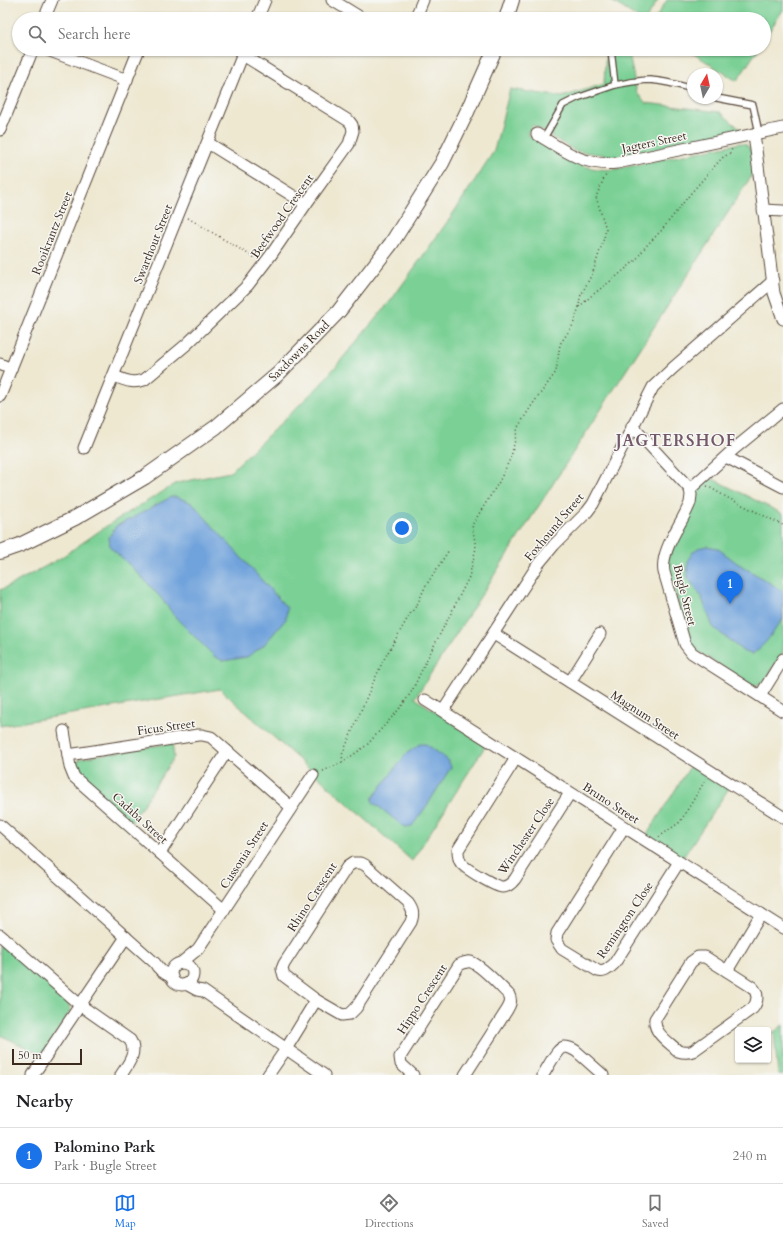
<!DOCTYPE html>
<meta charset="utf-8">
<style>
body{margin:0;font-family:Cardo,serif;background:#f2f2f2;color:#202124}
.controls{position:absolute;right:12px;bottom:12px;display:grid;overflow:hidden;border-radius:4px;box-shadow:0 1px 3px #0004}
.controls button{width:36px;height:36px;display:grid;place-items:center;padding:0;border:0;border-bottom:1px solid #e0e0e0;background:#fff;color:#202124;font:20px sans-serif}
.compass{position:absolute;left:687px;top:68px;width:36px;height:36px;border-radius:50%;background:#fff;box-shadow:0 1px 3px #0004;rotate:9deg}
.scale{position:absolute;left:12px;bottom:10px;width:70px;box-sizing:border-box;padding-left:4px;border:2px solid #3b2a1e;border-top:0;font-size:11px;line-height:14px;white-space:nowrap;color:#3b2a1e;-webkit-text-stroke:3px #f6f6f2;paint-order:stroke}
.you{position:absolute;left:402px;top:528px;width:14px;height:14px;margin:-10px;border:3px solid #fff;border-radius:50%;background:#1a73e8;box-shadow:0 0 0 6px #1a73e833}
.badge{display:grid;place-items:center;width:26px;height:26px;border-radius:50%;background:#1a73e8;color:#fff;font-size:13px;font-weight:700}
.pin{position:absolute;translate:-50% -33px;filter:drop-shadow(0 1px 2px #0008)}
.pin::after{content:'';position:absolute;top:21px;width:14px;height:12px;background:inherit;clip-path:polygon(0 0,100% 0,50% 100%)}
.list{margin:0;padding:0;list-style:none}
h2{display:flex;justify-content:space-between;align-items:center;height:52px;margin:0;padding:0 16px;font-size:17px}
h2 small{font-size:13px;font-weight:400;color:#757577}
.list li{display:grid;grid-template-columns:26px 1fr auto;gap:12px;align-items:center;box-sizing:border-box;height:56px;padding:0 16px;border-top:1px solid #e0e0e0}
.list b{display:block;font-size:15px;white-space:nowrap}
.list p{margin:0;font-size:13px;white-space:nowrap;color:#757577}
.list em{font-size:13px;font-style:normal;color:#757577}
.icon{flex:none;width:22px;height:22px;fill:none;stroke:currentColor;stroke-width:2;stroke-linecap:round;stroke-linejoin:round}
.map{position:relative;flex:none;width:783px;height:1075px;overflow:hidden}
.search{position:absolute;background:#fff;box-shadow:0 1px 3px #0004;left:12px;right:12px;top:12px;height:44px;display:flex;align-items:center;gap:10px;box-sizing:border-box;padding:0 14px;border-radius:22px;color:#757577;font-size:15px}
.sheet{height:108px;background:#fff}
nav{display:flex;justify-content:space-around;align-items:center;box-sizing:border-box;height:56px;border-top:1px solid #e0e0e0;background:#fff;font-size:11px;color:#757577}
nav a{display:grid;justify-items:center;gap:2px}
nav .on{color:#1a73e8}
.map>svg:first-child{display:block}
.green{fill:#7ad095;stroke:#5a7d5a}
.water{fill:#6fa2db;stroke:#55667c}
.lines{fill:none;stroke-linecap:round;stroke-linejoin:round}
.service-casing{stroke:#564639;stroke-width:8}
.minor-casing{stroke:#564639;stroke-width:13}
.tertiary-casing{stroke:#564639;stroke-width:16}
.path{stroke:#564639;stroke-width:1.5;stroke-dasharray:1 3;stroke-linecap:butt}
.service{stroke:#fff;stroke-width:5.5}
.minor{stroke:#fff;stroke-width:11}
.tertiary{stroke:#fff;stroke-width:14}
.labels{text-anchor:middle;stroke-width:3;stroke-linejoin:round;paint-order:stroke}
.street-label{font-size:12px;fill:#3b2a1e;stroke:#f6f6f2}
.district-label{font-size:16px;font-weight:bold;letter-spacing:1px;fill:#725869;stroke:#f6f6f2}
</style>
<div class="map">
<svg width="783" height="1075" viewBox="0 0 783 1075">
<rect width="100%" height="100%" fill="#f6f6f2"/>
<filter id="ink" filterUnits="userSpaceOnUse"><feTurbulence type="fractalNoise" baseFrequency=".025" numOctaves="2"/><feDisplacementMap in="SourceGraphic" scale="8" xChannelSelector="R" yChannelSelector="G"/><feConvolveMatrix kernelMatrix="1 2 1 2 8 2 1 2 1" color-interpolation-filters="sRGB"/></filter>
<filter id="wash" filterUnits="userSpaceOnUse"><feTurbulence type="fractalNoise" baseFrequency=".012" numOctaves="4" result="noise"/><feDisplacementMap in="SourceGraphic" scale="16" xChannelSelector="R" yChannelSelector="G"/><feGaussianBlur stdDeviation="0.9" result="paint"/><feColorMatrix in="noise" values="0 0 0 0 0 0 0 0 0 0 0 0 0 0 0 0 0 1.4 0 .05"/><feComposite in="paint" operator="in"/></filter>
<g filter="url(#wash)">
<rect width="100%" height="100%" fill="#eee8d1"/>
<g class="green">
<path d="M610,0h48l-12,19h-6z"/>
<path d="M667,0h116v10l-19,29v-20h-109z"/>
<path d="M606,49h22l9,44 9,10 74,9 19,16 1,4 -119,25 -46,-6 -42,-26 -6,9c30,19 52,39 90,35l123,-26c15,1 13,18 14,29l-339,526 71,47 -74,116 -192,-172 -220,37v-136l7,-3 52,-28 52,-36 66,-40 53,-11 91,-88 71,-85 58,-81 44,-67 16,-62 52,8 42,-13z"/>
<path d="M686,49h72l-21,32z"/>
<path d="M709,477l74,37v138l-19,30 -7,4h-4l-56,-35 -6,-5 -23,-77 -1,-8 29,-71z"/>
<path d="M172,743l2,14 -43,66 -54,-48c-2,-8 -3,-14 6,-17z"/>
<path d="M691,765l38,23 -47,71 -36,-23z"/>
<path d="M0,941l68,61 1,3 1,7 -28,43 -42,-20z"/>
<path d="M783,1025v50h-5l-4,-43z"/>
</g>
<g class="water">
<path d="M171,497h6l15,6 95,105 -1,11 -23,27 -16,11 -24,4 -9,-5 -37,-37 -16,-21 -24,-26 -15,-14 -12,-11 -1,-10 7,-11 16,-8z"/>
<path d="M707,546l10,2 20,15 46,28v28l-17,23 -13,12 -9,-2 -31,-25 -12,-31 -13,-18 -1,-10 2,-10 4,-6 5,-4z"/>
<path d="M420,744h6l22,16 3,7 -23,37 -16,22 -8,1 -31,-25 -1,-3 34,-45z"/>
</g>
</g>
<g filter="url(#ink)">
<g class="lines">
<defs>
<g id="service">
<path d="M615,85c11,-2 23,-5 35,-5 14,1 29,5 43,9"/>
<path d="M717,98l36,7 6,28"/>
<path d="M544,138l19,-33 14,-7 38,-13 -4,-35"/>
</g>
<g id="minor">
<path d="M332,0l31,19"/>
<path d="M44,19l8,-19"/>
<path d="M257,19l8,-19"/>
<path d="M415,19l8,-19"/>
<path d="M45,49l82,31"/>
<path d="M0,130l33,-81"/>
<path d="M537,134c26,16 47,33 80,29l166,-35"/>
<path d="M754,134l20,159 9,26"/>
<path d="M208,143l98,61"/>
<path d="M763,210l20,1"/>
<path d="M0,364l11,5"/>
<path d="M114,376c11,4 17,8 30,4l43,-36 61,-59 23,-30 35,-51 43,-60 4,-13 -1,-6 -3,-4 -106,-66"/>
<path d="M0,396l139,-347"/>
<path d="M632,426l58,63"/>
<path d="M84,448l161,-399"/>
<path d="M726,457l57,30"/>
<path d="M690,489l1,6 -1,8c-8,21 -30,47 -26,69l21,72 7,9 91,58"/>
<path d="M690,489l44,-40 49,-40"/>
<path d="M494,634l289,183"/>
<path d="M570,682l30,-48"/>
<path d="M760,696l23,-37"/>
<path d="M425,700l358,228"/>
<path d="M443,711l96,-148 15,-18 33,-33 6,-8 60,-117 20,-19 100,-87"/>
<path d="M64,731l6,36 4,10 150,133"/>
<path d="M68,755l130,-20h4l9,2 80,70"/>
<path d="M516,758l-58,92c0,4 0,9 3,13 3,5 35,24 41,24 5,0 10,-4 13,-8l55,-86"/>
<path d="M0,825l155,138c3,6 10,11 17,14"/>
<path d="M624,827l-67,106 -1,7 6,9 36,22c7,2 11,-3 16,-7l65,-102"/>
<path d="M160,853l67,-102"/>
<path d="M353,863h8l4,2 43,38c5,7 6,11 3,19l-55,86 -6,6 -8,1 -26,-15 -32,-24 -2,-7 2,-5 63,-97z"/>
<path d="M0,935l80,70 50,35c8,13 -2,24 -9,35"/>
<path d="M698,957h7l47,30c7,6 6,14 1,21l-60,43c-5,2 -9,2 -15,0 -9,-9 -25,-18 -23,-32l36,-57z"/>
<path d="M181,963l17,-14 115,-174"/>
<circle cx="182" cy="974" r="11"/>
<path d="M727,971l34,-57"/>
<path d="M186,984l11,6 6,1 121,84"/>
<path d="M33,1075l93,-138"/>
<path d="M268,1075l18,-26 30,-49"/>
<path d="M413,1075l-12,-11 -1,-7 59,-92c4,-2 8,-4 12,-3 10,3 30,25 38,33 3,6 1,10 -2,15l-42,65"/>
<path d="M543,1075c4,-6 14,-27 21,-28 5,0 9,2 12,4l27,24"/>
</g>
<g id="tertiary">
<path d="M506,19l6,-19"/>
<path d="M0,552l20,-7 55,-27 70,-41 71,-50 62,-53 61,-63 52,-67 51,-81 25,-51 28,-63"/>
</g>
</defs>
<use href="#service" class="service-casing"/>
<use href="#minor" class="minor-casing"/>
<use href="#tertiary" class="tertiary-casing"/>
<g class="path">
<path d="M188,218l67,40"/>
<path d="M579,307l12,-11 26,-20 19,-16 10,-14 15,-15 30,-38 31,-35 8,-5 2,-4"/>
<path d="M707,486l23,13 53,26"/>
<path d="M343,762l-1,-7 26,-61 15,-33 27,-47 7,-9 8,-18 24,-37"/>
<path d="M323,771l20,-9 24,-17 34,-38 11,-16 15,-32 23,-44 19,-38 7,-29 -4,-23 27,-43 12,-25 7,-30 14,-22 24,-33 4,-28 13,-19 6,-18 1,-10 13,-25 11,-34 2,-9 -10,-32 8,-19 3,-4"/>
<path d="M659,837l21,-15 26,-43"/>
</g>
<use href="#service" class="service"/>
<use href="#minor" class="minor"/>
<use href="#tertiary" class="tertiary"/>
</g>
</g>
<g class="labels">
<g class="street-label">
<text transform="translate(654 142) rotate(-12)" y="4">Jagters Street</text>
<text transform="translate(282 216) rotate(-55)" y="4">Beefwood Crescent</text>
<text transform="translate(52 233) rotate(-68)" y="4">Rooikrantz Street</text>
<text transform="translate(153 244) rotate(-68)" y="4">Swarthout Street</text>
<text transform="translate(299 351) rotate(-45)" y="4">Saxdowns Road</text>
<text transform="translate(554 527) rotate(-50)" y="4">Foxhound Street</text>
<text transform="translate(685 595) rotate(76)" y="4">Bugle Street</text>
<text transform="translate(645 715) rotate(33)" y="4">Magnum Street</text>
<text transform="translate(166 727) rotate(-8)" y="4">Ficus Street</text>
<text transform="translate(611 803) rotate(33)" y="4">Bruno Street</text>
<text transform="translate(140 818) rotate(42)" y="4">Cadaba Street</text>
<text transform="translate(526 836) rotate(-56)" y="4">Winchester Close</text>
<text transform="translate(244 855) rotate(-57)" y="4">Cussonia Street</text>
<text transform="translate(312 897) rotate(-57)" y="4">Rhino Crescent</text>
<text transform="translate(625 920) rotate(-56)" y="4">Remington Close</text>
<text transform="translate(422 999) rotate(-57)" y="4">Hippo Crescent</text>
</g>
<g class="district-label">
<text x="676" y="446">JAGTERSHOF</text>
</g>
</g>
</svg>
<div class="controls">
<button><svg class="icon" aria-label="layers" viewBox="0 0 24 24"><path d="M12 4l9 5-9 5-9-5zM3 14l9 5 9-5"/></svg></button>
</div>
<svg class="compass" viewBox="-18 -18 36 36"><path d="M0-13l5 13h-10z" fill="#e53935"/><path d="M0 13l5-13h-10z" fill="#757577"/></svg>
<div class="scale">50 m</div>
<div class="you"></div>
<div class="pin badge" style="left:730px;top:604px">1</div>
<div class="search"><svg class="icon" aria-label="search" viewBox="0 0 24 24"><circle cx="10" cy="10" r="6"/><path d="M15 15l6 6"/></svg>Search here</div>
</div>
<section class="sheet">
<h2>Nearby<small></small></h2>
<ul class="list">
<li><span class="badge">1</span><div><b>Palomino Park</b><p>Park · Bugle Street</p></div><em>240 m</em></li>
</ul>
</section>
<nav>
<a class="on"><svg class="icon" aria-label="map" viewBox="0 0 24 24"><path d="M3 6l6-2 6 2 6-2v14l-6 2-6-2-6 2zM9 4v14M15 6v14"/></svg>Map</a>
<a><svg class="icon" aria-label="directions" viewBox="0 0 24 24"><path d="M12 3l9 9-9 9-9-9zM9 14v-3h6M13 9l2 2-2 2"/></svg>Directions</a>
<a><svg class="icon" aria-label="saved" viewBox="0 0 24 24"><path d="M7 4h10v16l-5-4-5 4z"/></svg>Saved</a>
</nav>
